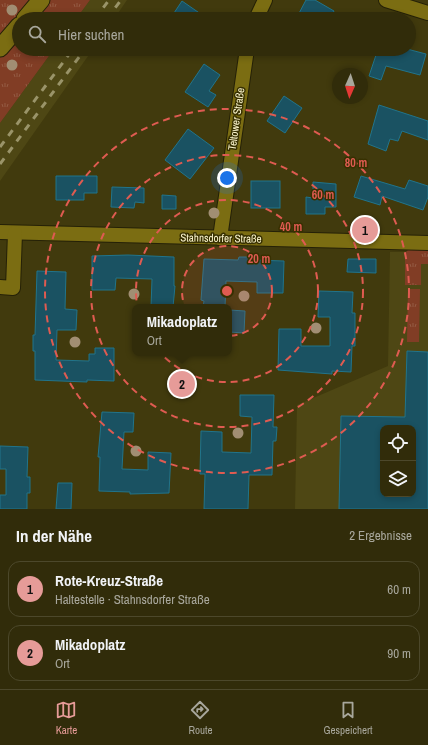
<!DOCTYPE html>
<html lang="de">
<meta charset="utf-8">
<style>
body{margin:0;font-family:"Archivo Narrow",sans-serif;background:#393413;color:#f1f3f6}
.controls{position:absolute;right:12px;bottom:12px;display:grid;overflow:hidden;border-radius:8px;box-shadow:0 2px 6px #0003}
.controls button{width:36px;height:36px;display:grid;place-items:center;padding:0;border:0;border-bottom:1px solid #4c482b;background:#312c0a;color:#f1f3f6;font:20px sans-serif}
.compass{position:absolute;left:332px;top:68px;width:36px;height:36px;border-radius:50%;background:#312c0a;box-shadow:0 2px 6px #0003;rotate:183deg}
.you{position:absolute;left:227px;top:178px;width:14px;height:14px;margin:-10px;border:3px solid #fff;border-radius:50%;background:#1a73e8;box-shadow:0 0 0 6px #1a73e833}
.badge{display:grid;place-items:center;width:26px;height:26px;border-radius:50%;background:#e69b98;color:#111;font-size:13px;font-weight:700}
.pin{position:absolute;translate:-50% -50%;border:2px solid #fff;box-shadow:0 1px 4px #0006}
.popup{position:absolute;left:132px;top:304px;width:100px;height:52px;box-sizing:border-box;display:grid;place-content:center;border-radius:8px;background:#312c0a;filter:drop-shadow(0 1px 3px #0005);font-size:13px;white-space:nowrap;color:#a8a79c}
.popup b{font-size:15px;color:#f1f3f6}
.popup::after{content:'';position:absolute;left:50%;top:100%;margin-left:-8px;border:8px solid transparent;border-top-color:#312c0a}
.list{margin:0;padding:0;list-style:none}
h2{display:flex;justify-content:space-between;align-items:center;height:52px;margin:0;padding:0 16px;font-size:17px}
h2 small{font-size:13px;font-weight:400;color:#a8a79c}
.list li{display:grid;grid-template-columns:26px 1fr auto;gap:12px;align-items:center;box-sizing:border-box;height:56px;margin:0 8px 8px;padding:0 8px;border:1px solid #4c482b;border-radius:12px}
.list b{display:block;font-size:15px;white-space:nowrap}
.list p{margin:0;font-size:13px;white-space:nowrap;color:#a8a79c}
.list em{font-size:13px;font-style:normal;color:#a8a79c}
.icon{flex:none;width:22px;height:22px;fill:none;stroke:currentColor;stroke-width:2;stroke-linecap:round;stroke-linejoin:round}
.map{position:relative;flex:none;width:428px;height:509px;overflow:hidden}
.search{position:absolute;background:#312c0a;box-shadow:0 2px 6px #0003;left:12px;right:12px;top:12px;height:44px;display:flex;align-items:center;gap:10px;box-sizing:border-box;padding:0 14px;border-radius:22px;color:#a8a79c;font-size:15px}
.sheet{height:180px;background:#312c0a}
nav{display:flex;justify-content:space-around;align-items:center;box-sizing:border-box;height:56px;border-top:1px solid #4c482b;background:#312c0a;font-size:11px;color:#a8a79c}
nav a{display:grid;justify-items:center;gap:2px}
nav .on{color:#e69b98}
.map>svg:first-child{display:block}
.built{fill:#4e4714;fill-rule:evenodd}
.grass{fill:url(#grass-tufts)}
.building{fill:#1a5262;stroke:#21748b;fill-rule:evenodd}
.lines{fill:none;stroke-linecap:round;stroke-linejoin:round}
.minor-casing{stroke:#252107;stroke-width:16}
.tertiary-casing{stroke:#252107;stroke-width:19}
.minor{stroke:#7b6d12;stroke-width:14}
.tertiary{stroke:#7b6d12;stroke-width:17}
.rail{stroke:#9a9469;stroke-width:3;stroke-dasharray:7 7;stroke-linecap:butt}
.tree{fill:#a18e73}
.ring{fill:none;stroke:#df5b51;stroke-width:2;stroke-dasharray:7 5}
.labels{text-anchor:middle;stroke-width:3;stroke-linejoin:round;paint-order:stroke}
.street-label{font-size:11px;fill:#f9f3cb;stroke:#373001}
.centre{fill:#df5b51;stroke:#373001;stroke-width:2}
.ring-label{font-size:12px;text-anchor:middle;font-weight:bold;fill:#df5b51;stroke:#373001;stroke-width:3;stroke-linejoin:round;paint-order:stroke}
</style>
<div class="map">
<svg width="428" height="509" viewBox="0 0 428 509">
<defs>
<pattern id="grass-tufts" width="24" height="20" patternUnits="userSpaceOnUse"><rect width="24" height="20" fill="#813d25"/><path d="M3 7l-1-3M5 7V3M7 7l1-3M15 17l-1-3M17 17v-4M19 17l1-3" fill="none" stroke="#945a43"/></pattern>
</defs>
<rect width="100%" height="100%" fill="#413a0d"/>
<g class="built">
<path d="M90,0h37l-13,19h-38z"/>
<path d="M54,49h39l-93,132v-58z"/>
<path d="M390,252h38v257h-133l2,-104 91,-39zM383,428h30v66h-30z"/>
</g>
<g class="grass">
<path d="M0,0h90l-14,19h-57v30h35l-54,74z"/>
<path d="M409,249l19,1v14h-7v21h-16v-32z"/>
<path d="M408,289h12l-1,53h-12z"/>
</g>
<g class="building">
<path d="M306,0h9l19,11 -4,8h-34z"/>
<path d="M182,1l26,18h-38z"/>
<path d="M378,49h29l19,5 -6,21 -34,-9 -5,14 -12,-4z"/>
<path d="M204,64l16,11 -11,16 7,4 -8,12 -23,-15z"/>
<path d="M284,96l18,12 -17,25 -18,-12z"/>
<path d="M379,105l49,16v19l-26,-9 -4,10 -8,-2 -4,12 -18,-7z"/>
<path d="M188,129l26,19 -24,31 -25,-19z"/>
<path d="M56,176h41v17h-13v7h-28z"/>
<path d="M361,176l44,13 4,-9 19,6v11l-5,13 -41,-14 -2,9 -26,-8z"/>
<rect x="251" y="181" width="29" height="27"/>
<path d="M313,182l23,2v23h-11v7h-19v-17l7,1z"/>
<path d="M112,187l32,1v15l-9,-1 -1,6 -23,-1z"/>
<path d="M162,195l14,1v13h-14z"/>
<path d="M128,255l46,2v29h1l-2,21h-22l1,-28 -36,-1 -1,12h-23v-34z"/>
<path d="M239,257h16l-1,3 30,1 -1,32h-26v-11l-31,-1 -1,26h-22l1,-6 -3,-1 3,-41 34,1z"/>
<path d="M348,259h28v14l-29,-1z"/>
<path d="M37,271l29,1 -1,37 12,1 -1,20h-19l-1,30 33,1v-7h6v-6h19v33l-27,-1v2l-52,-2v-29h-2v-16h2z"/>
<path d="M319,291l34,1 -1,21h3v33h-3l-1,26 -19,-1v3l-54,-4 1,-41h22v17h29v-29h-12z"/>
<path d="M229,310l16,1 -1,22 -15,-1z"/>
<path d="M407,351l21,1v157h-89l2,-93 64,1zM383,428h30v66h-30z"/>
<path d="M240,395h34l-1,32h4l-1,14h-3l-1,34h-23l-1,34h-44l1,-35h-5l1,-43 21,1v20l29,1 1,-36 -12,-1z"/>
<path d="M102,412l32,1 -1,19h-9l-2,37 26,1v-18l23,1 -2,40 -39,1v-2l-31,-1 1,-34h-2z"/>
<path d="M0,446l28,1 -1,30h3v16h-3v16h-27v-14h6v-26h-6z"/>
<path d="M58,483h14l-1,26h-15z"/>
</g>
<g class="lines">
<defs>
<g id="minor">
<path d="M386,0l42,13"/>
<path d="M256,19l9,-19"/>
<path d="M0,232l428,11"/>
<path d="M220,238l27,-189"/>
<path d="M0,287l13,1 2,-55"/>
</g>
<g id="tertiary">
<path d="M25,19l16,-19"/>
<path d="M0,48l19,-22"/>
</g>
</defs>
<use href="#minor" class="minor-casing"/>
<use href="#tertiary" class="tertiary-casing"/>
<use href="#minor" class="minor"/>
<use href="#tertiary" class="tertiary"/>
<g class="rail">
<path d="M95,19l14,-19"/>
<path d="M107,19l14,-19"/>
<path d="M0,147l73,-98"/>
<path d="M0,164l85,-115"/>
</g>
</g>
<g class="tree">
<circle cx="12" cy="10" r="5.5"/>
<circle cx="12" cy="65" r="5.5"/>
<circle cx="214" cy="213" r="5.5"/>
<circle cx="134" cy="294" r="5.5"/>
<circle cx="244" cy="296" r="5.5"/>
<circle cx="316" cy="328" r="5.5"/>
<circle cx="75" cy="342" r="5.5"/>
<circle cx="238" cy="433" r="5.5"/>
<circle cx="136" cy="451" r="5.5"/>
</g>
<circle cx="227" cy="291" r="45" fill="#df5b51" fill-opacity=".12"/>
<g class="ring">
<circle cx="227" cy="291" r="45"/>
<circle cx="227" cy="291" r="91"/>
<circle cx="227" cy="291" r="136"/>
<circle cx="227" cy="291" r="182"/>
</g>
<g class="labels">
<g class="street-label">
<text transform="translate(236 119) rotate(-82)" y="4">Teltower Straße</text>
<text transform="translate(221 238) rotate(1)" y="4">Stahnsdorfer Straße</text>
</g>
</g>
<circle cx="227" cy="291" r="6" class="centre"/>
<g class="ring-label">
<text x="356" y="167">80 m</text>
<text x="323" y="199">60 m</text>
<text x="291" y="231">40 m</text>
<text x="259" y="263">20 m</text>
</g>
</svg>
<div class="controls">
<button><svg class="icon" aria-label="locate" viewBox="0 0 24 24"><circle cx="12" cy="12" r="6"/><path d="M12 2v4M12 18v4M2 12h4M18 12h4"/></svg></button>
<button><svg class="icon" aria-label="layers" viewBox="0 0 24 24"><path d="M12 4l9 5-9 5-9-5zM3 14l9 5 9-5"/></svg></button>
</div>
<svg class="compass" viewBox="-18 -18 36 36"><path d="M0-13l5 13h-10z" fill="#e53935"/><path d="M0 13l5-13h-10z" fill="#a8a79c"/></svg>
<div class="you"></div>
<div class="pin badge" style="left:365px;top:230px">1</div>
<div class="pin badge" style="left:182px;top:384px">2</div>
<div class="popup"><b>Mikadoplatz</b>Ort</div>
<div class="search"><svg class="icon" aria-label="search" viewBox="0 0 24 24"><circle cx="10" cy="10" r="6"/><path d="M15 15l6 6"/></svg>Hier suchen</div>
</div>
<section class="sheet">
<h2>In der Nähe<small>2 Ergebnisse</small></h2>
<ul class="list">
<li><span class="badge">1</span><div><b>Rote-Kreuz-Straße</b><p>Haltestelle · Stahnsdorfer Straße</p></div><em>60 m</em></li>
<li><span class="badge">2</span><div><b>Mikadoplatz</b><p>Ort</p></div><em>90 m</em></li>
</ul>
</section>
<nav>
<a class="on"><svg class="icon" aria-label="map" viewBox="0 0 24 24"><path d="M3 6l6-2 6 2 6-2v14l-6 2-6-2-6 2zM9 4v14M15 6v14"/></svg>Karte</a>
<a><svg class="icon" aria-label="directions" viewBox="0 0 24 24"><path d="M12 3l9 9-9 9-9-9zM9 14v-3h6M13 9l2 2-2 2"/></svg>Route</a>
<a><svg class="icon" aria-label="saved" viewBox="0 0 24 24"><path d="M7 4h10v16l-5-4-5 4z"/></svg>Gespeichert</a>
</nav>
